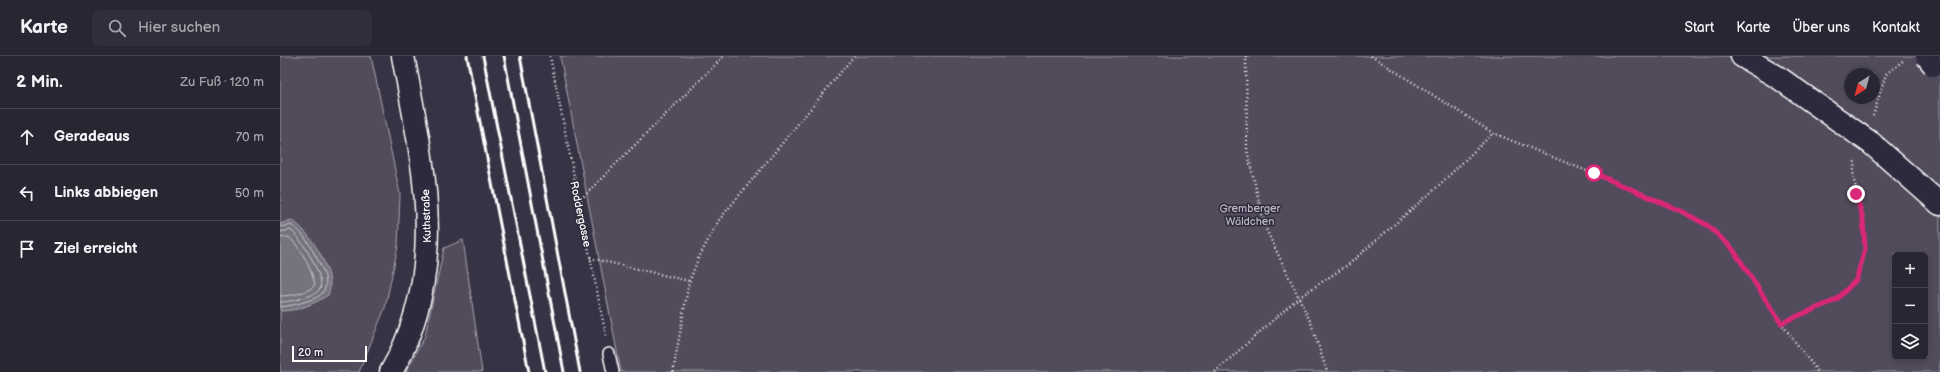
<!DOCTYPE html>
<html lang="de">
<meta charset="utf-8">
<style>
body{margin:0;font-family:"Balsamiq Sans",sans-serif;background:#312e3c;color:#f1f3f6}
.controls{position:absolute;right:12px;bottom:12px;display:grid;overflow:hidden;border-radius:6px;box-shadow:0 2px 6px #0003}
.controls button{width:36px;height:36px;display:grid;place-items:center;padding:0;border:0;border-bottom:1px solid #45434f;background:#292634;color:#f1f3f6;font:20px sans-serif}
.compass{position:absolute;left:1564px;top:12px;width:36px;height:36px;border-radius:50%;background:#292634;box-shadow:0 2px 6px #0003;rotate:216deg}
.scale{position:absolute;left:12px;bottom:10px;width:75px;box-sizing:border-box;padding-left:4px;border:2px solid #fff;border-top:0;font-size:11px;line-height:14px;white-space:nowrap;color:#fff;-webkit-text-stroke:3px #2f2a3d;paint-order:stroke}
.stop{position:absolute;width:12px;height:12px;margin:-9px;border:3px solid #db2777;border-radius:50%;background:#fff}
.stop.end{background:#db2777;border-color:#fff;box-shadow:0 1px 4px #0008}
.list{margin:0;padding:0;list-style:none}
h2{display:flex;justify-content:space-between;align-items:center;height:52px;margin:0;padding:0 16px;font-size:17px}
h2 small{font-size:13px;font-weight:400;color:#a5a5ac}
.list li{display:grid;grid-template-columns:26px 1fr auto;gap:12px;align-items:center;box-sizing:border-box;height:56px;padding:0 16px;border-top:1px solid #45434f}
.list b{display:block;font-size:15px;white-space:nowrap}
.list em{font-size:13px;font-style:normal;color:#a5a5ac}
.icon{flex:none;width:22px;height:22px;fill:none;stroke:currentColor;stroke-width:2;stroke-linecap:round;stroke-linejoin:round}
.map{position:relative;flex:none;width:1660px;height:316px;overflow:hidden}
header{display:flex;align-items:center;gap:24px;box-sizing:border-box;height:56px;padding:0 20px;background:#292634;border-bottom:1px solid #45434f}
header strong{font-size:19px}
nav{display:flex;gap:22px;margin-inline-start:auto;font-size:14px}
.search{width:280px;height:36px;background:#312e3c;display:flex;align-items:center;gap:10px;box-sizing:border-box;padding:0 14px;border-radius:6px;color:#a5a5ac;font-size:15px}
main{display:flex}
aside{flex:1;background:#292634}
.map>svg:first-child{display:block}
.green{fill:#514c5c;stroke:#a8a6ae;fill-rule:evenodd}
.water{fill:#76737f;stroke:#adabb2}
.lines{fill:none;stroke-linecap:round;stroke-linejoin:round}
.shore{stroke:#c8c7cc;stroke-width:1}
.lane-casing{stroke:#fff;stroke-width:14}
.secondary-casing{stroke:#fff;stroke-width:25}
.highway-casing{stroke:#fff;stroke-width:25}
.path{stroke:#fff;stroke-width:2.5;stroke-dasharray:1 3;stroke-linecap:butt}
.lane{stroke:#2f2a3d;stroke-width:11}
.secondary{stroke:#2f2a3d;stroke-width:22}
.highway{stroke:#2f2a3d;stroke-width:22}
.rail{stroke:#fff;stroke-width:3}
.highway-bridge-casing{stroke:#fff;stroke-width:25;stroke-linecap:butt}
.highway-bridge{stroke:#2f2a3d;stroke-width:22}
.route{stroke:#db2777;stroke-width:5}
.labels{text-anchor:middle;stroke-width:3;stroke-linejoin:round;paint-order:stroke}
.park-label{font-size:11px;fill:#b9b7be;stroke:#2f2a3d}
.street-label{font-size:11px;fill:#fff;stroke:#2f2a3d}
</style>
<header>
<strong>Karte</strong>
<div class="search"><svg class="icon" aria-label="search" viewBox="0 0 24 24"><circle cx="10" cy="10" r="6"/><path d="M15 15l6 6"/></svg>Hier suchen</div>
<nav><a>Start</a><a>Karte</a><a>Über uns</a><a>Kontakt</a></nav>
</header>
<main>
<aside>
<h2>2 Min.<small>Zu Fuß · 120 m</small></h2>
<ul class="list">
<li><svg class="icon" aria-label="ahead" viewBox="0 0 24 24"><path d="M12 20V5M6 11l6-6 6 6"/></svg><div><b>Geradeaus</b></div><em>70 m</em></li>
<li><svg class="icon" aria-label="left" viewBox="0 0 24 24"><path d="M17 20v-9H6M10 6l-5 5 5 5"/></svg><div><b>Links abbiegen</b></div><em>50 m</em></li>
<li><svg class="icon" aria-label="arrive" viewBox="0 0 24 24"><path d="M6 21V4h12l-3 4 3 4H6"/></svg><div><b>Ziel erreicht</b></div></li>
</ul>
</aside>
<div class="map">
<svg width="1660" height="316" viewBox="0 0 1660 316">
<rect width="100%" height="100%" fill="#373345"/>
<filter id="ink" filterUnits="userSpaceOnUse"><feTurbulence type="fractalNoise" baseFrequency=".025" numOctaves="2"/><feDisplacementMap in="SourceGraphic" scale="8" xChannelSelector="R" yChannelSelector="G"/><feConvolveMatrix kernelMatrix="1 2 1 2 8 2 1 2 1" color-interpolation-filters="sRGB"/></filter>
<g filter="url(#ink)">
<g class="green">
<path d="M0,0h91l29,138 -2,52 -13,62 -26,64h-79z"/>
<path d="M280,0h1380v316h-1319zM1570,18h24v24h-24zM1615,199h30v102h-30z"/>
<path d="M183,184l19,132h-76l19,-36 19,-88z"/>
</g>
<path class="water" d="M11,164c17,9 40,46 39,66 0,2 -1,6 -2,9 -14,9 -30,16 -47,16l-1,-87z"/>
<g class="lines">
<g class="shore">
<path d="M0,171l11,-2c11,6 17,17 23,28 11,20 23,40 -7,48 -9,3 -17,5 -27,6"/>
<path d="M0,176l10,-2c10,5 36,49 30,59 -5,8 -31,13 -40,13"/>
<path d="M0,182l9,-1c13,12 22,31 26,48 -7,8 -25,11 -35,11"/>
</g>
<defs>
<path id="lane" d="M329,298l4,18"/>
<path id="secondary" d="M111,316c59,-102 32,-208 12,-316"/>
<g id="highway">
<path d="M1462,0l37,22 79,56"/>
<path d="M1591,87l69,61"/>
</g>
</defs>
<use href="#lane" class="lane-casing"/>
<use href="#secondary" class="secondary-casing"/>
<use href="#highway" class="highway-casing"/>
<g class="path">
<path d="M270,0l56,280"/>
<path d="M966,0l1,94 18,77 46,96 16,49"/>
<path d="M1091,0l122,77 158,64 56,28 25,23 49,75 37,49"/>
<path d="M1593,60l13,-42 18,-14"/>
<path d="M298,146l146,-146"/>
<path d="M310,202l99,23"/>
<path d="M1501,267l55,-23 20,-20 9,-31 -2,-30 -10,-43 2,-15"/>
<path d="M393,316l16,-90 9,-23 21,-39 135,-164"/>
<path d="M935,316l83,-74 51,-34 85,-74 59,-57"/>
</g>
<use href="#lane" class="lane"/>
<use href="#secondary" class="secondary"/>
<use href="#highway" class="highway"/>
<g class="rail">
<path d="M187,0l62,316"/>
<path d="M203,0l62,316"/>
<path d="M224,0l60,316"/>
<path d="M240,0l60,316"/>
</g>
<defs>
<g id="highway-bridge">
<path d="M1647,0l7,9"/>
<path d="M1578,78l13,9"/>
</g>
</defs>
<use href="#highway-bridge" class="highway-bridge-casing"/>
<use href="#highway-bridge" class="highway-bridge"/>
</g>
</g>
<g class="lines" filter="url(#ink)">
<path class="route" d="M1314,117l87,38 26,14 25,23 49,75 55,-23 20,-20 9,-31 -2,-29 -7,-26"/>
</g>
<g class="labels">
<g class="park-label">
<text x="970" y="156">Gremberger<tspan x="970" dy="13">Wäldchen</tspan></text>
</g>
<g class="street-label">
<text transform="translate(301 158) rotate(78)" y="4">Roddergasse</text>
<text transform="translate(146 160) rotate(-92)" y="4">Kuthstraße</text>
</g>
</g>
</svg>
<div class="controls">
<button>+</button>
<button>−</button>
<button><svg class="icon" aria-label="layers" viewBox="0 0 24 24"><path d="M12 4l9 5-9 5-9-5zM3 14l9 5 9-5"/></svg></button>
</div>
<svg class="compass" viewBox="-18 -18 36 36"><path d="M0-13l5 13h-10z" fill="#e53935"/><path d="M0 13l5-13h-10z" fill="#a5a5ac"/></svg>
<div class="scale">20 m</div>
<div class="stop" style="left:1314px;top:117px"></div>
<div class="stop end" style="left:1576px;top:138px"></div>
</div>
</main>
